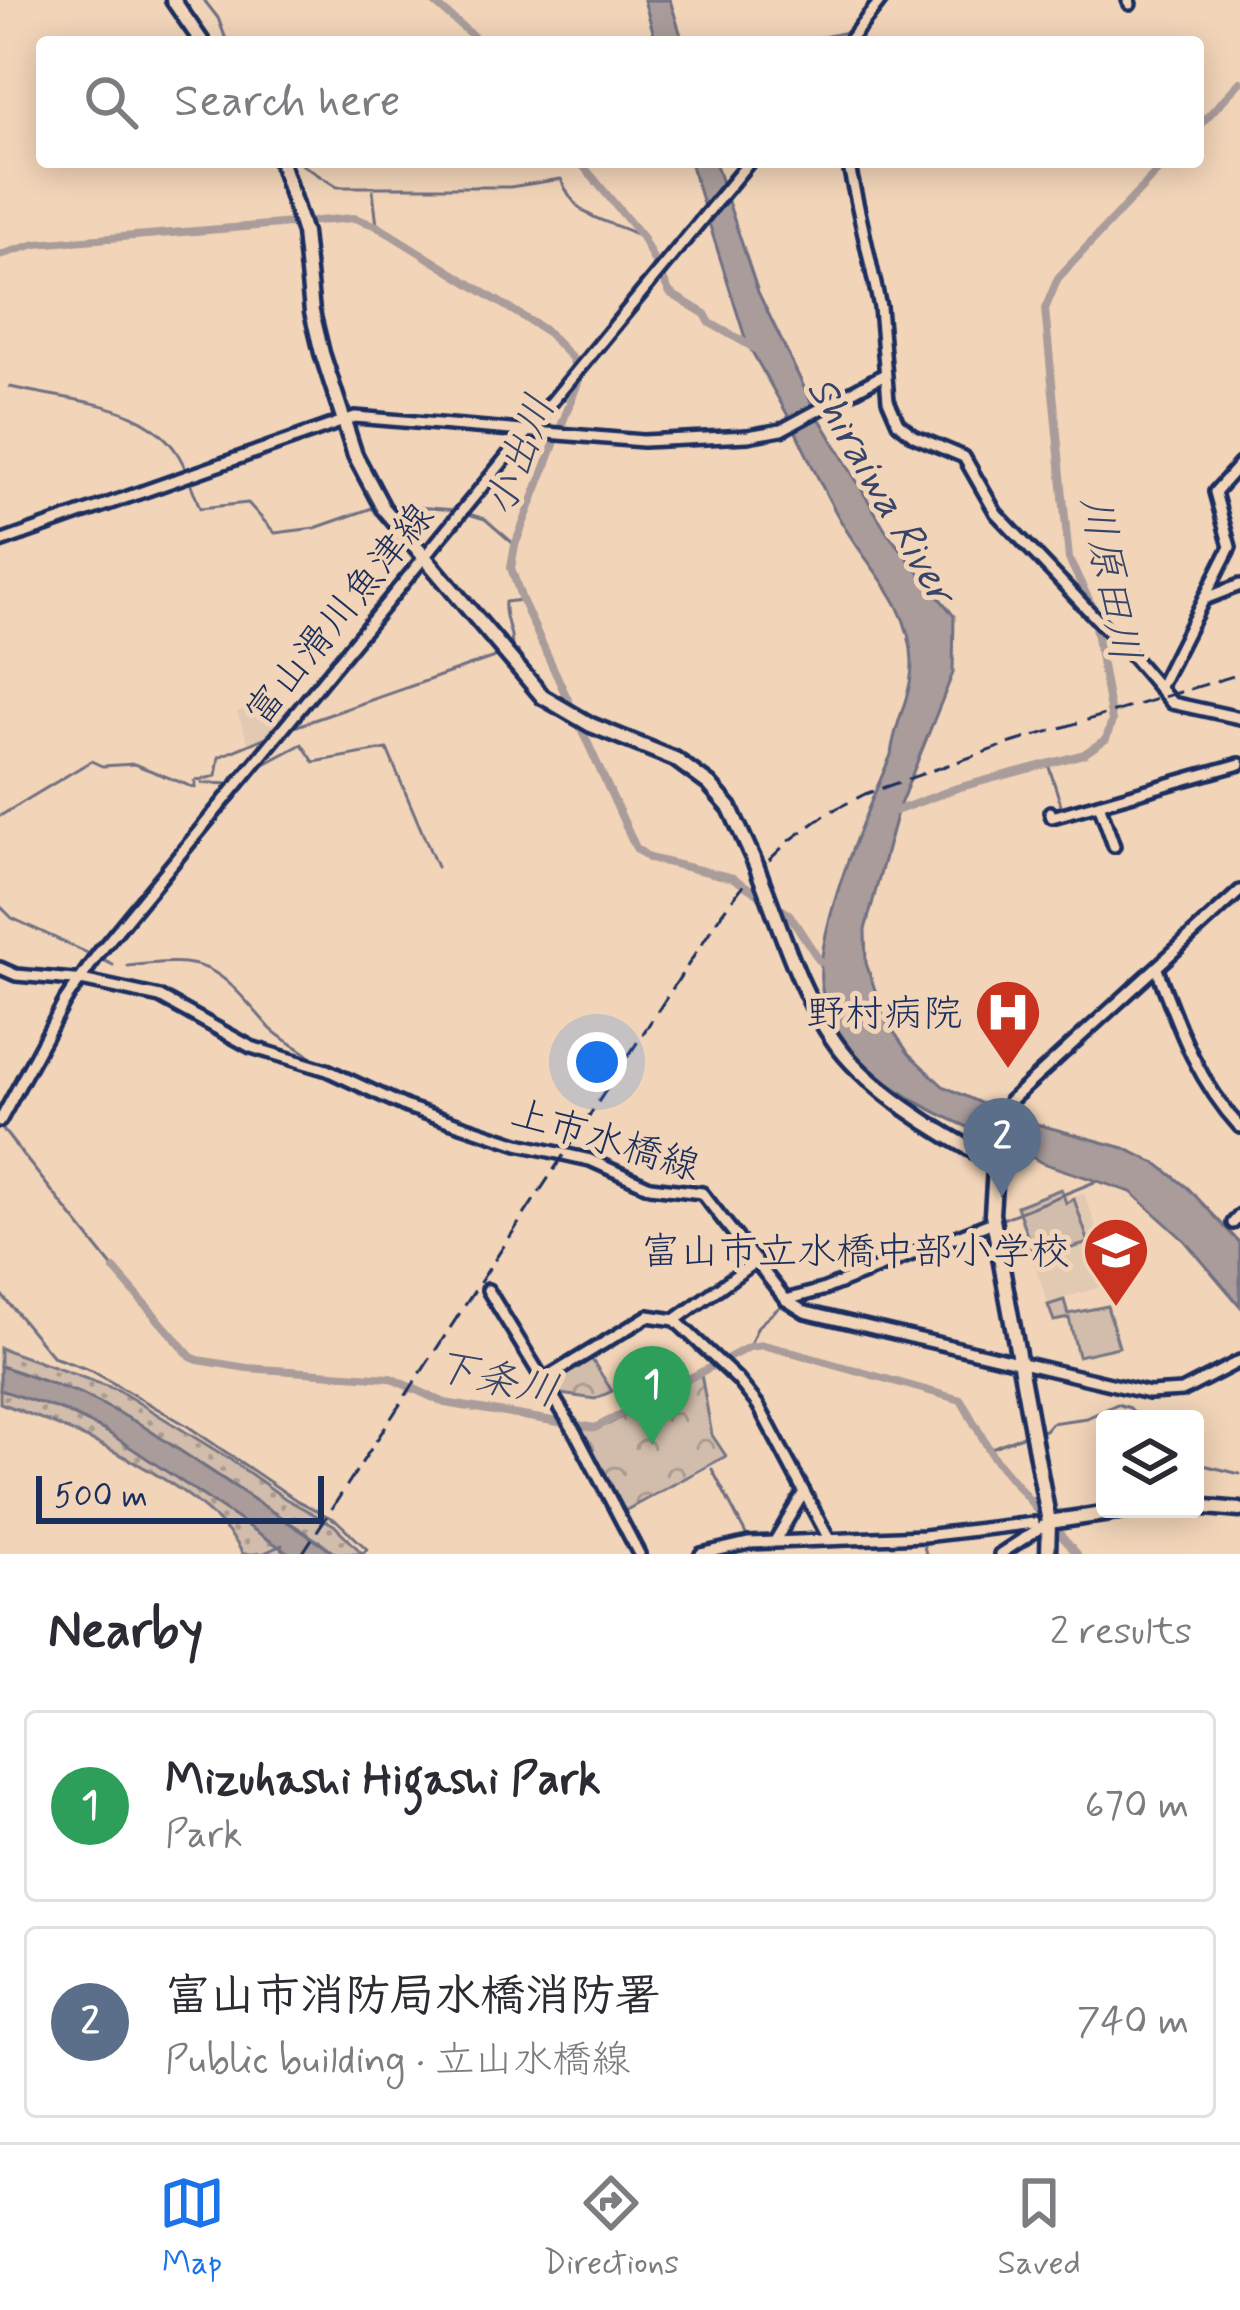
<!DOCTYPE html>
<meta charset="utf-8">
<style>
body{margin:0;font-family:Mynerve,"Klee One",sans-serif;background:#f2f2f3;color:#2b2b33}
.controls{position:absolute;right:36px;bottom:36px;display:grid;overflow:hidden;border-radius:12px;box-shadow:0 6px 30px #0003}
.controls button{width:108px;height:108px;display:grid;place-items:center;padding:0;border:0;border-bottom:3px solid #e1e1e2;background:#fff;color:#2b2b33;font:60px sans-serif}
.scale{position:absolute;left:36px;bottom:30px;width:288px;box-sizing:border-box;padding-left:12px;border:6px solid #1b2f5e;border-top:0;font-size:33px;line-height:42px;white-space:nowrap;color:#1b2f5e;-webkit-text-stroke:9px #f2d5b9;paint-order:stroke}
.you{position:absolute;left:597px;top:1062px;width:42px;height:42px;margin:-30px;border:9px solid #fff;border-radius:50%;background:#1a73e8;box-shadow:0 0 0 18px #1a73e833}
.badge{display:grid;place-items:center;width:78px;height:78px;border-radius:50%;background:#1a73e8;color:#fff;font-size:39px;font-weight:700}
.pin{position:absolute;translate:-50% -99px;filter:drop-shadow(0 3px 6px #0008)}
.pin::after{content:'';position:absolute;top:63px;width:42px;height:36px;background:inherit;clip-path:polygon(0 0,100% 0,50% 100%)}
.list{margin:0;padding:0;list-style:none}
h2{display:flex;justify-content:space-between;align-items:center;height:156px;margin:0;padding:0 48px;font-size:51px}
h2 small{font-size:39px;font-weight:400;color:#7c7c81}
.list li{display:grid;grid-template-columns:78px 1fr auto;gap:36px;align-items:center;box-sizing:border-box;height:192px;margin:0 24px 24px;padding:0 24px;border:3px solid #e1e1e2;border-radius:12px}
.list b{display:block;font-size:45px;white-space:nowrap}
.list p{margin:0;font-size:39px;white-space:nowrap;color:#7c7c81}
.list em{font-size:39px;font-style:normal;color:#7c7c81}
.icon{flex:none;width:66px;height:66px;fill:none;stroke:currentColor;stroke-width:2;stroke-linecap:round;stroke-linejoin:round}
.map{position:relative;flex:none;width:1240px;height:1554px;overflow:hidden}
.search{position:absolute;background:#fff;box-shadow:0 6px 30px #0003;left:36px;right:36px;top:36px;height:132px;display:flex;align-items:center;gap:30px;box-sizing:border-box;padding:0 42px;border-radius:12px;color:#7c7c81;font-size:45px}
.sheet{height:588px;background:#fff}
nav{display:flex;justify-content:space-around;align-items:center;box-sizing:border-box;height:168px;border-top:3px solid #e1e1e2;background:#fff;font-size:33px;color:#7c7c81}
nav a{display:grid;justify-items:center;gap:6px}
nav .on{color:#1a73e8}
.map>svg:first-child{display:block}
.built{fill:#e2c9b2}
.grass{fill:url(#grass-dots);stroke:#767685;stroke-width:3}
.park{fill:url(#park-crowns);stroke:#767685;stroke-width:3}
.garden{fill:#d2bdac;stroke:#767685;stroke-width:3}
.water{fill:#a99c9a;stroke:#707082;stroke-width:3}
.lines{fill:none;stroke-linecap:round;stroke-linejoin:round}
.stream{stroke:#707082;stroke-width:3}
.river{stroke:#a99c9a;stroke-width:8}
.secondary-casing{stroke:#1b2f5e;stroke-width:18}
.primary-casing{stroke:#1b2f5e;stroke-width:21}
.secondary{stroke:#f2d5b9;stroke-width:9}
.primary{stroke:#f2d5b9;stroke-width:12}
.rail{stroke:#1b2f5e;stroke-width:3;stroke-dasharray:18 9;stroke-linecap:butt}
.primary-bridge-casing{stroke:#1b2f5e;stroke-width:21;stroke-linecap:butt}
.primary-bridge{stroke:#f2d5b9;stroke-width:12}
.labels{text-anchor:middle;stroke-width:10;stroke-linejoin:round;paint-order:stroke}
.street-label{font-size:39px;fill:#1b2f5e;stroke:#f2d5b9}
.poi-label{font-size:39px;fill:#1b2f5e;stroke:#f2d5b9;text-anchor:end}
.water-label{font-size:42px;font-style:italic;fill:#37456a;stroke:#f2d5b9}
</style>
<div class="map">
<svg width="1240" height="1554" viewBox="0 0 1240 1554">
<defs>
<pattern id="grass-dots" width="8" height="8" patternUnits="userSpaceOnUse" patternTransform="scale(3)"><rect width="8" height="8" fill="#d2bdac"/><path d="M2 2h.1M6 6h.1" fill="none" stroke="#aa9a8f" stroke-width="1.8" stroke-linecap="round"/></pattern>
<pattern id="park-crowns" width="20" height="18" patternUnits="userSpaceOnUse" patternTransform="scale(3)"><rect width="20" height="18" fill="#d2bdac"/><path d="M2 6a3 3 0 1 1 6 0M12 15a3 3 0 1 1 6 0" fill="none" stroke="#aa9a8f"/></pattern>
</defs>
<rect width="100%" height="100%" fill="#f2d5b9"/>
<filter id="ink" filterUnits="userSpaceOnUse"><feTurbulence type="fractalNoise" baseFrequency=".00833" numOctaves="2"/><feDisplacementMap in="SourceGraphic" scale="24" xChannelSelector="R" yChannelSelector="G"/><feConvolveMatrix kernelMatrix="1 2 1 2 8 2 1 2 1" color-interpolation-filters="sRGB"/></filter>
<g filter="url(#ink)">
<g class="built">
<path d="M282,696l6,19 -15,18 -25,9 -11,-30z"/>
<path d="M1064,1188l4,10 16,-4 7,18 15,45 -10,4 7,25 -55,17 -34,-98z"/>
</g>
<g class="grass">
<path d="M0,1348l118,42 110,68 58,41 48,26 29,29h-27c-24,-19 -52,-34 -77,-51 -83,-57 -162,-108 -259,-137z"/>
<path d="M0,1390c109,26 199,101 290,164h-47c-35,-69 -172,-125 -243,-151z"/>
</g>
<g class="park">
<path d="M589,1355l23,36 -17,8 -41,-6 -7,-13z"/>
<path d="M701,1374l11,61 14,21 -107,58 -42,-84 32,-6z"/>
</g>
<g class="garden">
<path d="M1061,1189l5,14 8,-4 15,44 -54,16 -18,-53z"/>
<path d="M1064,1300l4,14 39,-8 12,41 -41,9 -9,-38 -15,3 -6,-16z"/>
</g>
<g class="water">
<path d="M644,0h26l13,42h-27z"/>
<path d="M690,162h25l43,130 56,116 -23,13 -45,-80z"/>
<path d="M818,416l70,118 66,82 -1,57 -56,139 -32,118 1,33 18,54 25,37 34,32 66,30 -9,24c-69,-26 -170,-73 -179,-157 -5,-56 47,-175 70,-228 3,-32 21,-59 21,-92 -1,-59 -43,-94 -70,-140 -18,-30 -32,-62 -47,-93z"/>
<path d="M1018,1119l106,29 35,17 29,23 52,55v63l-55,-65 -54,-49 -89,-29 -33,-20z"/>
<path d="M0,1366l82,28 58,30 196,130h-46l-184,-123 -42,-20 -64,-21z"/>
</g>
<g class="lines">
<g class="stream">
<path d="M204,0l14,18 9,24"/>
<path d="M799,42l48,-10 28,-32"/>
<path d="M298,162l39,25h173l51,-8c18,45 43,38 81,58"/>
<path d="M373,191l4,35"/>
<path d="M10,387c63,15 152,14 177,86"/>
<path d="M190,482l10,26 48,-5 27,30 40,-5 63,-22"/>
<path d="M388,505l68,5"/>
<path d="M465,513l20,6 30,26"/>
<path d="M511,651c4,-17 -8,-30 -6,-49l17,-2"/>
<path d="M510,653l8,-2 3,11"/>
<path d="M291,728l212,-74"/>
<path d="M1048,764l14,44"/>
<path d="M255,769l47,-25 12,18 73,-13 50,118"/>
<path d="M202,783l32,1"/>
<path d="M0,816l91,-55 11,5 32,-2 61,24v-7l21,-5 3,-19 57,-24"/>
<path d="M0,906l12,12 80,37"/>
<path d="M101,959l12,6"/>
<path d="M128,966c84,-11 89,2 142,62 12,13 32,19 45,33"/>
<path d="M390,1094l18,7"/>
<path d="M0,1126l114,143"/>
<path d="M1000,1220l97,-39"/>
<path d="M0,1293l53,64 39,14 94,54 110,75 41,21 30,28 -5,5"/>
<path d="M749,1347l9,-21 26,-23"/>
<path d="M1036,1432l9,-2 6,-7 36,-5 30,-14 13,4 9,11"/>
<path d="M989,1449l38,-15"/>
<path d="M1195,1463l45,11"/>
<path d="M712,1469l38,73"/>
<path d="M914,1539l9,3 3,12"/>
<path d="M262,1554l20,-9"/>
</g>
<g class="river">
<path d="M431,0l49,42"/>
<path d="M1198,127l42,-45"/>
<path d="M580,162l62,75 28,56 35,21 5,9 46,26"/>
<path d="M0,255l36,-11 318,-26 23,8 169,105 26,27 7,22 -64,165 -4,23 11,32 114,248 13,10 84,20 56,36 30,46 10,6"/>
<path d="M893,812l64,-24 127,-34 22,-15 6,-18 -21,-117 -22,-45 -24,-250 13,-31 108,-116"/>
<path d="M114,1269l77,88 7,3 49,8 143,10 55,25 150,25 154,-81 14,-2 24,6 174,49 33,58 46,55"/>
<path d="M1055,1528l22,26"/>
</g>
<defs>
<g id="secondary">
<path d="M1128,0l2,4"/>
<path d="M848,42l33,-42"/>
<path d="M848,162l32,145 8,93 10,23 16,13 50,21 32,56 135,142 41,48 68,15"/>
<path d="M0,542l355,-125 288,24 105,-5 33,-6 104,-56"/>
<path d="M1204,599l36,-14"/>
<path d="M1159,688l71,-141 -15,-55 25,-28"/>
<path d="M1099,804l15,42"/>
<path d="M1050,812l2,5 188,-53"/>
<path d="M0,968l16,7 70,6 74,16 91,50 76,23 80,37 111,37 72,16 60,27 52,6 84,107 19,12 344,81 33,-2 58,-30"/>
<path d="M1157,969c22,59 40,111 83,158"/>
<path d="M0,1121l65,-120 33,-47 651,-792"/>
<path d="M992,1160l-1,-11 19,-48 230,-210"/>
<path d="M1233,1223l7,-8"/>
<path d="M488,1290l87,142 64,122"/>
<path d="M786,1300l36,-10 171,-68"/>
<path d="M675,1320l81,-59"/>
<path d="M543,1380l105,-64 27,4 63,60 20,25 71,134"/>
<path d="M775,1541l29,-49"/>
<path d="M701,1554l48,-11 175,-7 110,-13"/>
<path d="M1000,1554l49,-32"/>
</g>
<g id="primary">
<path d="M173,0l29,42"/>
<path d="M281,162l23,71 8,79 10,41 33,102 28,53 160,189 48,28 84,34 34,25 21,24 26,57"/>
<path d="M761,878c21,53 38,112 71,160 32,49 108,96 160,122l3,8 -3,46 57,308 -1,32"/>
<path d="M1195,1506l45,4"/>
<path d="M1049,1522l88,-13"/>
</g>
</defs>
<use href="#secondary" class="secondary-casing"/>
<use href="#primary" class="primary-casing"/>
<use href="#secondary" class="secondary"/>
<use href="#primary" class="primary"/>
<path class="rail" d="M302,1554l420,-641 24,-31 43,-41 39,-28 37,-19 146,-51 229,-69"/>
<defs>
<path id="primary-bridge" d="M756,865l5,13"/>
</defs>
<use href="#primary-bridge" class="primary-bridge-casing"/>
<use href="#primary-bridge" class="primary-bridge"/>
</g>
</g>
<defs>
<symbol id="hospital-pin" viewBox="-11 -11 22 30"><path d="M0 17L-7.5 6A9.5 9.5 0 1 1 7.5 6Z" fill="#c8321e" stroke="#f2d5b9"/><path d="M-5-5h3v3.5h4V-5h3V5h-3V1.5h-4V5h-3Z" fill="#fff"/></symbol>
<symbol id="school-pin" viewBox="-11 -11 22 30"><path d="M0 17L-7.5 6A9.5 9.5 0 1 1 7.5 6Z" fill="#c8321e" stroke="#f2d5b9"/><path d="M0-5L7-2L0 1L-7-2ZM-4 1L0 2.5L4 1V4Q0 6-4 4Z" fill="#fff"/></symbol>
</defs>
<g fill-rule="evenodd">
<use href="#hospital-pin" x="970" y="974" width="76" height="104"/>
<use href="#school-pin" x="1078" y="1212" width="76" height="104"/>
</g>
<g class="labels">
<g class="street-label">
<text transform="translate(338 613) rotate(-51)" y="14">富山滑川魚津線</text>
<text transform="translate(606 1138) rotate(17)" y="14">上市水橋線</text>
</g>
<g class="poi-label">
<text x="962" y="1026">野村病院</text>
<text x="1070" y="1264">富山市立水橋中部小学校</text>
</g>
<g class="water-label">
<text transform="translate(518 455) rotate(-69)" y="15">小出川</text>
<text transform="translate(883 489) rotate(60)" y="15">Shiraiwa River</text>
<text transform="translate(1112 578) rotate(79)" y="15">川原田川</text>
<text transform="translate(497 1377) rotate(13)" y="15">下条川</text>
</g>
</g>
</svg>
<div class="controls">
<button><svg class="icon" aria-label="layers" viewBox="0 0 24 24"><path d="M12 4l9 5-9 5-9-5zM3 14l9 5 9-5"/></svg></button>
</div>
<div class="scale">500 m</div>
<div class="you"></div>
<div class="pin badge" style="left:652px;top:1445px;background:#2e9e5b">1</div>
<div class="pin badge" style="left:1002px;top:1197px;background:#5c6f8a">2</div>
<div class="search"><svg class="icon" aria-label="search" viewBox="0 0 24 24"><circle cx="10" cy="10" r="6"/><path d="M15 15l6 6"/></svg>Search here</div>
</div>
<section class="sheet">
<h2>Nearby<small>2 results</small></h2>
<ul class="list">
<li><span class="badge" style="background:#2e9e5b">1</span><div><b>Mizuhashi Higashi Park</b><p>Park</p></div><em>670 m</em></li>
<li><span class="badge" style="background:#5c6f8a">2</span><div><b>富山市消防局水橋消防署</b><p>Public building · 立山水橋線</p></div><em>740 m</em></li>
</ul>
</section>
<nav>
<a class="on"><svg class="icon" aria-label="map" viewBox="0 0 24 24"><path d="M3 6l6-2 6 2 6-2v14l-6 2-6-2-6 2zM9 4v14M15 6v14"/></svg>Map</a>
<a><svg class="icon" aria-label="directions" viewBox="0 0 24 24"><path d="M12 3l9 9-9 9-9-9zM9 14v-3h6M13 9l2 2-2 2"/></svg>Directions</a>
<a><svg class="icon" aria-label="saved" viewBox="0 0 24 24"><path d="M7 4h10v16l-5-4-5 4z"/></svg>Saved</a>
</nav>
